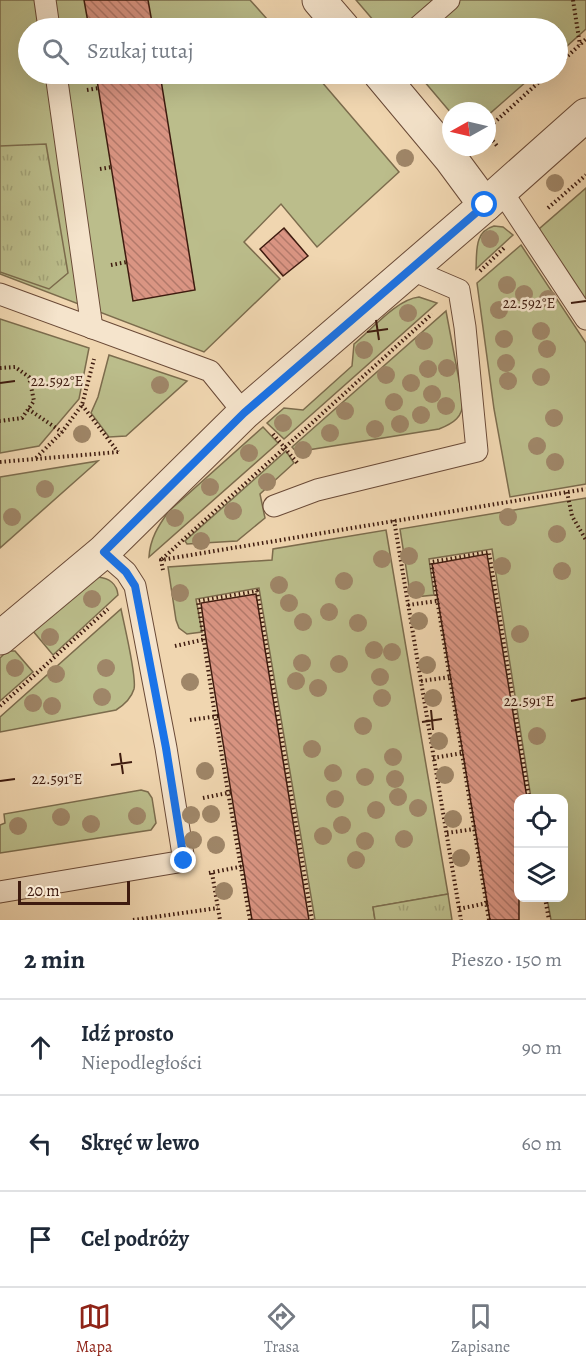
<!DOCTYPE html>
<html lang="pl">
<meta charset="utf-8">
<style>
body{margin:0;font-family:Alegreya,serif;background:#f6f6f7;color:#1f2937}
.controls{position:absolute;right:18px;bottom:18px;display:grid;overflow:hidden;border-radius:12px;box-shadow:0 6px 24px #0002}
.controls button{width:54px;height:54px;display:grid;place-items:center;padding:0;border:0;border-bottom:2px solid #e0e1e3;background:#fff;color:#1f2937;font:30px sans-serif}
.compass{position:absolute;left:442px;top:102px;width:54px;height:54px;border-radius:50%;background:#fff;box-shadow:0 6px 24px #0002;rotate:262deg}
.scale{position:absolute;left:18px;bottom:15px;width:112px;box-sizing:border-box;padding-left:6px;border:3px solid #3e1b0f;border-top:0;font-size:16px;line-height:21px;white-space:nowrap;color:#3e1b0f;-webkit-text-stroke:4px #f5e4cc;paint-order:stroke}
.stop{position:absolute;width:18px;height:18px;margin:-14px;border:4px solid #1a73e8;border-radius:50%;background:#fff}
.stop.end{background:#1a73e8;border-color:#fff;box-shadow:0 2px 6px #0008}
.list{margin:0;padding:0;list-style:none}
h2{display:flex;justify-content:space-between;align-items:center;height:78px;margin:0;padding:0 24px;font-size:26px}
h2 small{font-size:20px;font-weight:400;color:#747a83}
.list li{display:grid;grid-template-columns:39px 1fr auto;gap:18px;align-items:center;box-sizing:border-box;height:96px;padding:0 24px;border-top:2px solid #e0e1e3}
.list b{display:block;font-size:22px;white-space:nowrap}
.list p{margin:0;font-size:20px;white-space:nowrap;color:#747a83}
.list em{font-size:20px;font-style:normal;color:#747a83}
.icon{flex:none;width:33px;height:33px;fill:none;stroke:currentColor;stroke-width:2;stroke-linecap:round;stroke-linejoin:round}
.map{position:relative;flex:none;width:586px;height:920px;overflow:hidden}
.search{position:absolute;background:#fff;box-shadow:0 6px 24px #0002;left:18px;right:18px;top:18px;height:66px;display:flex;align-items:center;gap:15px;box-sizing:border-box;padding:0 21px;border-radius:33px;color:#747a83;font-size:22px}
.sheet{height:366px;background:#fff}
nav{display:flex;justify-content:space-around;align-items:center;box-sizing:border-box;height:84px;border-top:2px solid #e0e1e3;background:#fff;font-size:16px;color:#747a83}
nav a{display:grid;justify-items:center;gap:3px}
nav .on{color:#8f2418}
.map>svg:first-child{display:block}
.grass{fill:#bbbd8b;stroke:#7c6c4d;stroke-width:1.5}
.park{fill:url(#park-tufts);stroke:#7c6c4d;stroke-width:1.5}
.building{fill:url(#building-back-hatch);stroke:#3e1b0f;stroke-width:1.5}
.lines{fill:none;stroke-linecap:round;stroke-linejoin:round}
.service-casing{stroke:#6a4a37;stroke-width:23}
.minor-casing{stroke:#6a4a37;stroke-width:35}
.path{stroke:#3e1b0f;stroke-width:4;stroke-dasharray:1.5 3;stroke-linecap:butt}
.service{stroke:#f5e4cc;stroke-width:21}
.minor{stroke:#f5e4cc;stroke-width:33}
.tree{fill:#9f8668}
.route{stroke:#1a73e8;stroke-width:8}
.ticks{fill:none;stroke:#3e1b0f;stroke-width:2}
.ticks-label{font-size:15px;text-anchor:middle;fill:#3e1b0f;stroke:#f5e4cc;stroke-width:5;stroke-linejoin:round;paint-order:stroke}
</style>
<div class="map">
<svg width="586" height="920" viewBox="0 0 586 920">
<defs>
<pattern id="park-tufts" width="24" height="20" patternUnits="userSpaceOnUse" patternTransform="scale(1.5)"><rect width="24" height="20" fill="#bbbd8b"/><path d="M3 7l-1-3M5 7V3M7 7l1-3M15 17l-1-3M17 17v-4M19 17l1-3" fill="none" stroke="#a2a277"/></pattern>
<pattern id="building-back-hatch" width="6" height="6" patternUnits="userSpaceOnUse" patternTransform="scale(1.5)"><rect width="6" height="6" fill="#da9583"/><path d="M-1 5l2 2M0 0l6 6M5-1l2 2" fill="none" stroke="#b2796a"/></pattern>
</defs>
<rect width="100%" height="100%" fill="#f0d6b0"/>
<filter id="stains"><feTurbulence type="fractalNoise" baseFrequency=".00333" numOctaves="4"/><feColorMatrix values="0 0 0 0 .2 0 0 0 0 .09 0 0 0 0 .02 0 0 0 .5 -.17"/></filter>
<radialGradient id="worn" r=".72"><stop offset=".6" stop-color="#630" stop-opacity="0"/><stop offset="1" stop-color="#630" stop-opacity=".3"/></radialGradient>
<g class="grass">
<path d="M0,0h250l25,28h-247v46h287l84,98 -82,75 -36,-43 -37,38 36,37 -76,73 -204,-78z"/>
<path d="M356,0h230v29l-28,25v-26h-178z"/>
<path d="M418,74h117l-48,42v-5h-36v2z"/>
<path d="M586,188v113l-47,-72z"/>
<path d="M494,226l9,1 10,8 -37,34c1,-18 -2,-37 18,-43z"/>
<path d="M521,245l65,98v141l-76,13 -16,-88 -17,-126z"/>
<path d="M419,297l18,6 -153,136 -17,-16 17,-15 19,2 49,-44 2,-22c17,-14 43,-45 65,-47z"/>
<path d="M446,311l17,90c0,16 -9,22 -24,28l-131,21 -7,7 -9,-10z"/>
<path d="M0,319l89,29 -10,51 -40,47 -39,7z"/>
<path d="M109,355l78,26 -61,55 -17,1 -18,-24 7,-16z"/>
<path d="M263,427l15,16 -129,114c1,-18 9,-31 20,-46z"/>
<path d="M286,451l8,12 -34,31 5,24 -28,23 -50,3 -2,-3z"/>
<path d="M98,461l-98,87v-71z"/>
<path d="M586,498v422h-35l-4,-22h17v-100h-33l-39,-249 -63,10 5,36 -19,2 -5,-4 -10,-64z"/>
<path d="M386,530l62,364 -75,13 2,13h-60l-56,-332 -63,11 6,33 -15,2 -8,-6 -3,-8 -8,-53 104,-7 1,-11z"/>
<path d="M98,577c11,1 19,7 20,18l-65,60 -20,-24z"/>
<path d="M121,609c3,15 16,68 13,80 -3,10 -10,16 -18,21l-116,22v-15z"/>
<path d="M7,651h8l18,21 -33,29v-43z"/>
<path d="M141,790l7,2 4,6 4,25 -5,7 -151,23v-28l5,-2 -1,-9z"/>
</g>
<g class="park">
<path d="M46,144l22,129 -19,16 -49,-17v-126z"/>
<path d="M448,894l4,26h-77l-2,-13z"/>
</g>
<g class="building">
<path d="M84,0h64l5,28h-64z"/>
<path d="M96,74h64l35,216 -62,11z"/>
<path d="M284,228l24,28 -25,20 -23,-27z"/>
<path d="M487,554l40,244h-8v122h-29l-58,-356z"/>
<path d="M256,594l53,326h-57l-46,-281 -5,-36z"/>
</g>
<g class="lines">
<defs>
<g id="service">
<path d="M45,0l4,28"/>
<path d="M417,28l32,-28"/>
<path d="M56,74l36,254"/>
<path d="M501,190l85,129"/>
<path d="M0,294l210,77 34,42"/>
<path d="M274,506l43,-16 160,-39 -12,-124 -6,-37 -49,-21"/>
<path d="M0,892l184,-31 -18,-113 -31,-162 -9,-14 -23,-20"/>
</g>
<g id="minor">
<path d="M319,0l24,28"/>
<path d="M380,74l71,85 34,46"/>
<path d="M0,638l103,-86 141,-139 241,-208 101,-90"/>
</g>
</defs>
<use href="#service" class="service-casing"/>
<use href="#minor" class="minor-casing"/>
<g class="path">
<path d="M573,0l7,45"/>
<path d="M558,65l28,-26"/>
<path d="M87,90l12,-2"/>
<path d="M487,129l61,-55"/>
<path d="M487,134l11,13"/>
<path d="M100,169l12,-2"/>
<path d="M548,208l38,-33"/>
<path d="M111,265l16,-3"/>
<path d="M480,271l25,-24"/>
<path d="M0,368l15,-1 14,10 5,24 -12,17 -22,3"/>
<path d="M82,405l36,47"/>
<path d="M28,409l34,23"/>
<path d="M273,434l26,31"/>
<path d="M36,458l26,-26 20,-27 12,-46"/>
<path d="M0,462l118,-10"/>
<path d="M567,492l5,24 14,24"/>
<path d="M394,520l67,400"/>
<path d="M162,559l270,-245"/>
<path d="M163,570l-2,-10 425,-71"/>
<path d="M408,605l29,-4"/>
<path d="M175,646l31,-7"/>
<path d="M421,681l29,-4"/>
<path d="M0,706l108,-97"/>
<path d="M190,720l29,-4"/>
<path d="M433,758l29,-5"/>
<path d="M203,798l29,-6"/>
<path d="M447,833l27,-4"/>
<path d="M209,873l35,-7"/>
<path d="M212,873l8,47"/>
<path d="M545,898l4,22"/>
<path d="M459,909l28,-6"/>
<path d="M133,920l85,-12"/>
<path d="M250,920l-35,-204 -17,-115 59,-10 55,329"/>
<path d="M489,920l-58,-358 58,-10 40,246"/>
</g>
<use href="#service" class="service"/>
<use href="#minor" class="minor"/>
</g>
<g class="tree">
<circle cx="405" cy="158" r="9"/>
<circle cx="555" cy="183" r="9"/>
<circle cx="490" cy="239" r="9"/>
<circle cx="507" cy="285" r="9"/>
<circle cx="524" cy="294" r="9"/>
<circle cx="548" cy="299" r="9"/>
<circle cx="499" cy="310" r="9"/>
<circle cx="408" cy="313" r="9"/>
<circle cx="541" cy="331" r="9"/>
<circle cx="504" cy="339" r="9"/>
<circle cx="424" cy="341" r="9"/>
<circle cx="547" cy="349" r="9"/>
<circle cx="364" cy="350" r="9"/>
<circle cx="506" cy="363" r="9"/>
<circle cx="447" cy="368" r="9"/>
<circle cx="428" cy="369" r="9"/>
<circle cx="386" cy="375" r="9"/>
<circle cx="541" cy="377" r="9"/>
<circle cx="508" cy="381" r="9"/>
<circle cx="411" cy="383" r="9"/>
<circle cx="160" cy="385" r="9"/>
<circle cx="432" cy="394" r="9"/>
<circle cx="394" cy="402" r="9"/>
<circle cx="446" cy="406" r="9"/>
<circle cx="345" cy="411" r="9"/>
<circle cx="421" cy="415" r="9"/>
<circle cx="554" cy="418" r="9"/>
<circle cx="283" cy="423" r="9"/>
<circle cx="400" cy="424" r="9"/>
<circle cx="375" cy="429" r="9"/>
<circle cx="330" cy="433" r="9"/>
<circle cx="82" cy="434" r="9"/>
<circle cx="537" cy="446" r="9"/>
<circle cx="303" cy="450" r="9"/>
<circle cx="249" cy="453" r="9"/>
<circle cx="555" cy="462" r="9"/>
<circle cx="267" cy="482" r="9"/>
<circle cx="210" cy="487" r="9"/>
<circle cx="45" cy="489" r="9"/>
<circle cx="233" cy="511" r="9"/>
<circle cx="12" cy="517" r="9"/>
<circle cx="508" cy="517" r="9"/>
<circle cx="175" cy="518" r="9"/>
<circle cx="557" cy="534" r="9"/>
<circle cx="201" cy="541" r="9"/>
<circle cx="409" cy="556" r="9"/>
<circle cx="382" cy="559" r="9"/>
<circle cx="502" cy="566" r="9"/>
<circle cx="562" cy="571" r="9"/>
<circle cx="344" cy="581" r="9"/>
<circle cx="279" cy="585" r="9"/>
<circle cx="416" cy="590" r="9"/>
<circle cx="180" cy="593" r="9"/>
<circle cx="92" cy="599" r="9"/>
<circle cx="289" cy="603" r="9"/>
<circle cx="329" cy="612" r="9"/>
<circle cx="419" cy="621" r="9"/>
<circle cx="303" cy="622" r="9"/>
<circle cx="358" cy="623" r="9"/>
<circle cx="520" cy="634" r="9"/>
<circle cx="50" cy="637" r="9"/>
<circle cx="374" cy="650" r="9"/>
<circle cx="392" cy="652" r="9"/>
<circle cx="302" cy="663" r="9"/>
<circle cx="339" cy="664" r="9"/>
<circle cx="427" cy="665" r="9"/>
<circle cx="15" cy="668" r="9"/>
<circle cx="106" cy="668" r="9"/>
<circle cx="56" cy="674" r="9"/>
<circle cx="380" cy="677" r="9"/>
<circle cx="296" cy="681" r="9"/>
<circle cx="190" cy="682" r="9"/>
<circle cx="318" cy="688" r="9"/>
<circle cx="102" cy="697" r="9"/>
<circle cx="382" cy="698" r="9"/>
<circle cx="433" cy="698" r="9"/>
<circle cx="33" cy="703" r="9"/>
<circle cx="52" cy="706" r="9"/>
<circle cx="363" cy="726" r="9"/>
<circle cx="537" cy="736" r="9"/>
<circle cx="439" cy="741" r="9"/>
<circle cx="312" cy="749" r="9"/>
<circle cx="393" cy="757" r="9"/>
<circle cx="205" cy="771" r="9"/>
<circle cx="333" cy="773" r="9"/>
<circle cx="445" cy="775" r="9"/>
<circle cx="365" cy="777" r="9"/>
<circle cx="395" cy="779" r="9"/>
<circle cx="398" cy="797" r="9"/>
<circle cx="335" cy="799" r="9"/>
<circle cx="418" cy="808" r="9"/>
<circle cx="376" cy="810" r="9"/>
<circle cx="211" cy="814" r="9"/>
<circle cx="191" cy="815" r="9"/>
<circle cx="137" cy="816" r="9"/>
<circle cx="61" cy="817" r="9"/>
<circle cx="453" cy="819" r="9"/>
<circle cx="91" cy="824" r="9"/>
<circle cx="342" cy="825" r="9"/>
<circle cx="18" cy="826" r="9"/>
<circle cx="323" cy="836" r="9"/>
<circle cx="404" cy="839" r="9"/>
<circle cx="193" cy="840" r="9"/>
<circle cx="365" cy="841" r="9"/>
<circle cx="216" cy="845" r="9"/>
<circle cx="461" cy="858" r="9"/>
<circle cx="356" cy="860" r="9"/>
<circle cx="224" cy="891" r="9"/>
</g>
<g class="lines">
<path class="route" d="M184,861l-18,-113 -31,-162 -9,-14 -22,-20 140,-139 241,-208"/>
</g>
<path class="ticks" d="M571,303l15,-2M376,320l3,20M367,332l21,-3M0,383l15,-2M571,701l15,-3M431,710l2,20M422,722l20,-3M120,753l3,21M111,765l21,-3M0,781l15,-2"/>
<g class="ticks-label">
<text x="529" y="308">22.592°E</text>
<text x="57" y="386">22.592°E</text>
<text x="529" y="706">22.591°E</text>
<text x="57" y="784">22.591°E</text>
</g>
<rect width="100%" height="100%" filter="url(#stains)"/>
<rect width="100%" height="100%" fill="url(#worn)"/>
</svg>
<div class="controls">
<button><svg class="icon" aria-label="locate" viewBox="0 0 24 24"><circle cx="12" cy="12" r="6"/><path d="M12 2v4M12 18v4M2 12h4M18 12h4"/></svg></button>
<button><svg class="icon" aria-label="layers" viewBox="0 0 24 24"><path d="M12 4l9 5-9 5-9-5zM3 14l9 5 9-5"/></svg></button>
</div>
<svg class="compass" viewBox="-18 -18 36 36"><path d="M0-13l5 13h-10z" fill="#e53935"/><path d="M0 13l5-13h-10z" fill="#747a83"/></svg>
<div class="scale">20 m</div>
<div class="stop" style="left:485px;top:205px"></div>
<div class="stop end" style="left:184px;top:861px"></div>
<div class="search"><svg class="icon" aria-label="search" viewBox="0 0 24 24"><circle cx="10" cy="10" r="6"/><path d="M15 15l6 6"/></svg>Szukaj tutaj</div>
</div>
<section class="sheet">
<h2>2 min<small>Pieszo · 150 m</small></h2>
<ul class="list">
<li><svg class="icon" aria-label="ahead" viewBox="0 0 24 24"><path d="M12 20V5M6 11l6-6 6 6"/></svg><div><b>Idź prosto</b><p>Niepodległości</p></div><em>90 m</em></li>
<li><svg class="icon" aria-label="left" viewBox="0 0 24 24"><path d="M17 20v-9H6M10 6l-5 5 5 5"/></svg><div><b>Skręć w lewo</b></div><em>60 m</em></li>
<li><svg class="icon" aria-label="arrive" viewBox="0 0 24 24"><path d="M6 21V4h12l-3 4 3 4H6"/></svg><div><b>Cel podróży</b></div></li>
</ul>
</section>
<nav>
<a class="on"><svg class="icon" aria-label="map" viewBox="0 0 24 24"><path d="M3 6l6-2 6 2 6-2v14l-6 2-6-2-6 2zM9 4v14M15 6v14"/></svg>Mapa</a>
<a><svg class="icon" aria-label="directions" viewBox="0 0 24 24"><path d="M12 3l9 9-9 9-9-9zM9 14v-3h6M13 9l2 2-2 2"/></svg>Trasa</a>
<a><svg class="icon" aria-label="saved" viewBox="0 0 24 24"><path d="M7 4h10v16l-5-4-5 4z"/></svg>Zapisane</a>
</nav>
